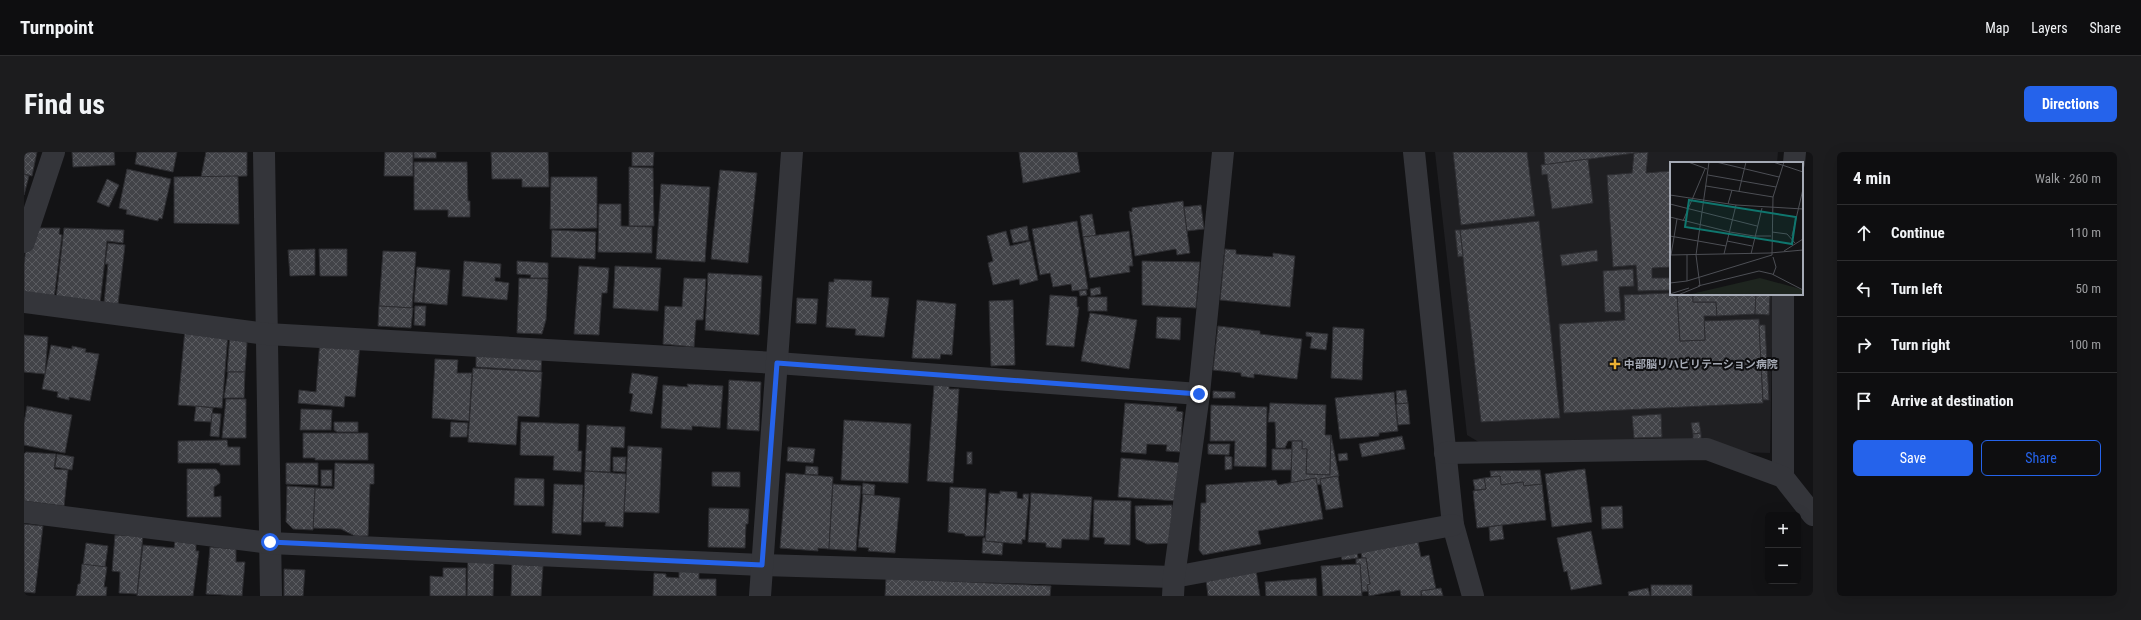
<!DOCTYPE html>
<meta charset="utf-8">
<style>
body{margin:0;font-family:"Roboto Condensed","Noto Sans JP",sans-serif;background:#1c1c1e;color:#f1f3f6}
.controls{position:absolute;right:12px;bottom:12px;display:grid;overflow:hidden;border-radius:6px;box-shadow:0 4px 16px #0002}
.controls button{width:36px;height:36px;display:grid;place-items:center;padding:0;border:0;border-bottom:1px solid #2e2e30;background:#0e0e10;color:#f1f3f6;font:20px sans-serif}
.stop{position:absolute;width:12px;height:12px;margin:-9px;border:3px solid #2563eb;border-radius:50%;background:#fff}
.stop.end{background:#2563eb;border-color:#fff;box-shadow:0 1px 4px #0008}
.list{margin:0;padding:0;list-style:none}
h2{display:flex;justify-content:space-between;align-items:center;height:52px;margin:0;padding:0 16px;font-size:17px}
h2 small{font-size:13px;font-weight:400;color:#9b9c9f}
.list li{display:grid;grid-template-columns:26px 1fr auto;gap:12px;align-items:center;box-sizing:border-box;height:56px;padding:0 16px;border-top:1px solid #2e2e30}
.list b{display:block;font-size:15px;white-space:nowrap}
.list em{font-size:13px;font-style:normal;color:#9b9c9f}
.actions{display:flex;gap:8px;padding:12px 16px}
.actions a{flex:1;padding:9px 0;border:1px solid #2563eb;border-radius:6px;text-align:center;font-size:14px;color:#2563eb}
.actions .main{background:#2563eb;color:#fff}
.icon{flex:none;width:22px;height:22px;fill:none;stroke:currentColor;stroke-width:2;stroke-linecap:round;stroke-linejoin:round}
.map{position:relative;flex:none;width:1789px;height:444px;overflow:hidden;border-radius:6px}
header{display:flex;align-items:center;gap:24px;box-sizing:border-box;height:56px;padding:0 20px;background:#0e0e10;border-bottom:1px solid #2e2e30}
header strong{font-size:19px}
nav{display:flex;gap:22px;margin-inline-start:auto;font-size:14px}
.intro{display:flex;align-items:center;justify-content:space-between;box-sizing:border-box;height:96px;padding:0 24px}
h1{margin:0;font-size:28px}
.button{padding:10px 18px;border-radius:6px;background:#2563eb;color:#fff;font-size:14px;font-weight:700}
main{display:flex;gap:24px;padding:0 24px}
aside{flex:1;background:#0e0e10;border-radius:6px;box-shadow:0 4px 16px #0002}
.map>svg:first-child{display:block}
.built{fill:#1f1f22}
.building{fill:url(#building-cross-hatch);stroke:#2d2d31}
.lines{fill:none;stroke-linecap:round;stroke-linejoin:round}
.minor{stroke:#34353a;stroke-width:22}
.route{stroke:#2563eb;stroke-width:5}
.poi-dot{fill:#ecb134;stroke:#0e0e10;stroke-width:1.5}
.labels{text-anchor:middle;stroke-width:4;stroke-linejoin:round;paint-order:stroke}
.poi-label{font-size:11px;font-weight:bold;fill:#a5aab5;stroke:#0e0e10;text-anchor:start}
.inset-road{fill:none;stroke:#4d4f55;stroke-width:1}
.view{fill:#0f766e;fill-opacity:0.15;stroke:#0f766e;stroke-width:2}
.inset-edge{fill:none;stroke:#a5aab5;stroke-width:2}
</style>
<header>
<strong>Turnpoint</strong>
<nav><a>Map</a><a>Layers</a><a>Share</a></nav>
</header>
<div class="intro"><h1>Find us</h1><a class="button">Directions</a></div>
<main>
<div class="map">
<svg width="1789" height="444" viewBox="0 0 1789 444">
<defs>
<pattern id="building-cross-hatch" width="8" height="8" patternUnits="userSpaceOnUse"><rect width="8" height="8" fill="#424348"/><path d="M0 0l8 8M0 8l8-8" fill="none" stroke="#5a5b60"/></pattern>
</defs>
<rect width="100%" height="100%" fill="#131315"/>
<path class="built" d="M1411,0h343l-1,11h-106v131h102l-3,159 -288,-9 -15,-9z"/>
<g class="building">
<path d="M0,0h13l-5,24 -8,-2z"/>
<path d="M48,0h42l1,13 -42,2z"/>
<path d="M113,0h40l-4,20 -38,-8z"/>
<path d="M182,0h41v24l-46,1z"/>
<path d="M361,0h28v24h-29z"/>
<rect x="390" y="0" width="22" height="6"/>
<path d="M467,0h57l1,35h-27v-8h-30z"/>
<path d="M608,0h22l-1,14h-21z"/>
<path d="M995,0h58l3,20 -57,11z"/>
<path d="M1429,0h74l8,64 -74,9z"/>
<path d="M1520,0h98l-97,13z"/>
<path d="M1624,0l-2,21 25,-2v96l-19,1v10h19v12l-33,1 -2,-26 -23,2 -6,-92 25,-2 2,-20z"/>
<path d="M1564,7l5,44 -41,6 -5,-35 -5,1 -1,-10z"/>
<path d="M390,10h53l1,39h2v16h-22v-7h-34z"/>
<path d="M605,15l24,1 1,58h-25z"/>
<path d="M103,17l44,10 -9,40 -3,-1 -1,3 -32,-7 1,-4 -8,-2z"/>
<path d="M696,18l37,3 -9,90 -37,-4z"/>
<path d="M0,22l5,2 -5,19z"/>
<path d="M214,24l1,48 -65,-1v-46z"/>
<path d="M527,25h46v51l-47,1z"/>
<path d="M83,27l12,6 -10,22 -12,-5z"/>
<path d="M637,32l49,3 -5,75 -49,-3z"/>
<path d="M1159,49l7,52 -13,2 -1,-6 -41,7 -6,-45 3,1v-4z"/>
<path d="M575,52h22v22l31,1v26l-54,-1z"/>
<path d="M1177,53l3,24 -17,2 -3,-24z"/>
<path d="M1068,62l4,22 -13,1 -3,-21z"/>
<path d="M1053,69l11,68 -16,2 -1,-7 -18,3 -3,-14 -10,2 -8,-46z"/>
<path d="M1515,69l21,197 -79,4 -21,-192z"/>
<path d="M1003,74l2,14 -16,3 -3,-13z"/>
<path d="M14,76h22l-1,6 3,1 -8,64 -30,-4v-31l2,-17z"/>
<path d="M40,76l60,2 -1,13 -16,-2 -7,63 -44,-5z"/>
<path d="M528,78l44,2 -1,27 -44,-2z"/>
<path d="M1431,78h5l3,26 -5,1z"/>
<path d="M982,79l4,15 20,-5 8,39 -18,5 -1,-6 -26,6 -5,-22 5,-2 -6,-25z"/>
<path d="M1105,79l4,35h-4l1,6 -40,6 -7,-41z"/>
<path d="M84,91l17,2 -7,59 -14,-1 4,-39h-3z"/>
<path d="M291,97v26l-25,1 -2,-26z"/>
<path d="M295,97h28v27h-27z"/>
<path d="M1201,97l11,1v4l37,3v-4l22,3 -5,51 -70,-7z"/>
<path d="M1573,98l1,11 -36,5 -2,-11z"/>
<path d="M359,99l33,1 -4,56 -33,-2z"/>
<path d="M440,109l37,3 -1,14 -5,-1v4l14,2 -2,17 -45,-4z"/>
<path d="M493,109l31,2v15h-18l1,-3 -14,-1z"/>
<path d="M1118,109l58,1 -4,46 -54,-3z"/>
<path d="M555,114l30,2 -2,25h-5l-3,42 -25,-1z"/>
<path d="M591,114l46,2 -3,43 -45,-3z"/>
<path d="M393,115l33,3 -3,35 -33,-3z"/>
<path d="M1609,117l1,17 -15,1 2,25h-16l-2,-41z"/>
<path d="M684,121l54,3 -3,59 -54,-5z"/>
<path d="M495,126l29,1 -2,41 -4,14 -25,-1z"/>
<path d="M660,126l22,1 -3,41h-7l-2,27 -31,-3 2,-38 17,1z"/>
<path d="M810,127l38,2 -1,16 18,1 -5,39 -29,-2 1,-6 -30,-2 3,-45h5z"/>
<path d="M1076,135l1,7 -10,2 -1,-7z"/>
<path d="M1062,138l1,5 -7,1 -1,-5z"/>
<path d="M1647,141l6,1 3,47 25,-1 -1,-19 55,-2 4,84 -199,10 -5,-89 66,-4 -1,-25z"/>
<path d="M1653,142h16v8h23l1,14h-13l1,24 -25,1z"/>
<path d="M1669,142h63l-1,20 -38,2 -1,-14h-23z"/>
<path d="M1732,142h14l-1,21 -14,-1z"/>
<path d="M1026,143l27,2v10h2l-5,40 -28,-2z"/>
<rect x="1064" y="145" width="19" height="14"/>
<path d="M773,146l21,1 -2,25 -20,-1z"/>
<path d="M893,148l39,4 -4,51 -11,-1 -1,5 -28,-1z"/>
<path d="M989,148l2,65 -24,1 -2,-65z"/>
<path d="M355,154l34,2 -2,20 -33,-2z"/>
<path d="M391,154h11l-1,20 -11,-1z"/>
<path d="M1066,161l47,7 -8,49 -48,-8z"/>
<path d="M1133,165l24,1 -1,22 -24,-2z"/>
<path d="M1735,173h6l4,75h-6z"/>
<path d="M1194,174l42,5v3l42,5 -5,40 -43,-5v4l-13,-2v-3l-28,-3z"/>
<path d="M1309,175l31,2 -2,51 -31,-2z"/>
<path d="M161,177l43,4 -6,75 -44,-3z"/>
<path d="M1282,180l22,2 -2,16 -16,-2 2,-11 -6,-1z"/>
<path d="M0,183l24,2 -3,37 -21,-2z"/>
<path d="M206,183h8l9,8 -2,29h-18z"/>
<path d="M296,188l40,3 -5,54 -10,-1 -1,11 -46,-4 1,-13 17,2z"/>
<path d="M27,193l21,4v-3l14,3 -1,3 14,2 -9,47 -21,-4v3l-12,-3 1,-5 -16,-3z"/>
<path d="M452,199l66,4 -1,16 -65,-4z"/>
<path d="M411,207l23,1 -1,13h15l-3,48 -37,-3z"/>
<path d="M449,216l69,4 -3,45 -21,-1 -2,29 -48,-3z"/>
<path d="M204,220h17l-1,26h-20z"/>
<path d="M608,221l26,4 -6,37 -22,-3 3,-17 -4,-1z"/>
<path d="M705,228l32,2 -2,49 -32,-2z"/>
<path d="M663,232l36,2 -3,42 -28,-2v4l-31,-2 2,-43 25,2z"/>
<path d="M910,233l15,1v3h10l-6,94 -26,-2z"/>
<path d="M1382,238l2,13 -11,1 -1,-13z"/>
<path d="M1189,239l22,1v6h-22z"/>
<path d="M1370,240l4,39 -19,2v3l-39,3 -5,-41z"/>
<path d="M202,247h20v39h-24z"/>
<path d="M1101,251l52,4 -1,4 7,1 -3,40 -14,-1 1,-6 -20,-1 -1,10 -25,-2z"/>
<path d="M1246,251l56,2 -1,30h6l-1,40 -24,-1 1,-25h-5v-8h-14l-3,7h-9l-1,-26h-7z"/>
<path d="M1384,251l2,21 -12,1 -2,-21z"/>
<path d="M1187,253l56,2 -1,60 -32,-1 1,-25h-25z"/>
<path d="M3,254l45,9 -7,38 -41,-8v-22z"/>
<path d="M172,254l17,2 -2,14 -17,-1z"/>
<path d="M277,257l31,1 -1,20h-31z"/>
<path d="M188,261l9,1 -2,23 -9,-1z"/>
<path d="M1637,262l1,23 -28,1 -2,-22z"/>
<path d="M820,268l67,4 -3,59 -67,-3z"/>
<path d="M310,270h24v10h-21l-3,-2z"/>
<path d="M427,270l17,1 -1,14h-17z"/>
<path d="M497,270l58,2 -1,27h4l-1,21 -28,-2 1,-14 -34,-1z"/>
<path d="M1675,270l2,11 -8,1 -2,-11z"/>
<path d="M563,273l38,2 -1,21 -13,-1 -1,25 -25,-1z"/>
<path d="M279,281h65v27h-53v-2h-12z"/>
<path d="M1677,281v9l-8,1v-9z"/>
<path d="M1307,283l8,41 -19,3 1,5 -4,1 -1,-7 -25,5 1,-42h10v8h5l-1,25 24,1z"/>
<path d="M1378,284l3,13 -43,8 -3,-13z"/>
<path d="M203,288l1,7h12v18h-20v-2h-42v-22z"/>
<path d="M1184,292h22l-1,11 -21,-1z"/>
<path d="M604,294l34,2 -3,65 -35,-1z"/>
<path d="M764,295l27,2 -2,14 -26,-2z"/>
<path d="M1248,297h20l-1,21h-19z"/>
<path d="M2,300l30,2 -2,15 14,1 -4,36 -40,-5v-47z"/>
<rect x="943" y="300" width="5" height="12"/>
<path d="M1323,301l1,7 -9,1 -1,-7z"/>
<path d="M33,302l17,3 -2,13 -17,-3z"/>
<path d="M1201,304l7,1v12l-7,1z"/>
<path d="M589,305h13l-1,15 -12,-1z"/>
<path d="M1097,306l60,5 -3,38 -60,-4z"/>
<path d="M262,311h32v22l-32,-1z"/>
<path d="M311,311l39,1v20h-4l-2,52h-13l-14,-7 -28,-1 2,-40 19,1z"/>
<path d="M782,314l12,1v8l-13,-1z"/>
<path d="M163,317h29l4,5v9l-6,4v10l7,-1v21h-34z"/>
<path d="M1561,317l7,53 -40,5 -7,-53z"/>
<rect x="297" y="318" width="11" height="16"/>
<path d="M1516,318l2,14 -18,2 -1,-4 -22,3 -1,-9 -9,1 -1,-6z"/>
<path d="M561,319l41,3 -3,53 -18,-1 1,-4h-23z"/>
<path d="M688,320h28v15l-28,-1z"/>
<path d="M762,321l47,4 -4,72 -11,-1v3l-38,-3z"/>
<path d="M1314,324l5,31 -17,3 -6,-31z"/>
<path d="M1476,324l1,9 22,-3 1,4 18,-2 4,36 -69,8 -4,-37 13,-2 -2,-11z"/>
<path d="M491,326l29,1v27l-30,-1z"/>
<path d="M1292,326l7,41 -65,12 3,13 -58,11 -4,-5 2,-47h5v-18l70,-5 2,5z"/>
<path d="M1460,326l2,11 -11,1 -2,-10z"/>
<path d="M839,331l12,2 -1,11 -12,-2z"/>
<path d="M530,332l29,1 -2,50 -29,-2z"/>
<path d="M809,332l28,2 -5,65 -27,-2z"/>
<path d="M263,334l28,2 -2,42 -20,-1 -7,-7z"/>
<path d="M926,335l36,2 -2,47h-19v-2l-17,-2z"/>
<path d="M976,339l17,1v6l6,1v-5h6l-4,46 -3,-1v5l-37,-3 4,-48 11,1z"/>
<path d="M1007,341l61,4 -3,43 -27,-1 -1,9 -15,-1v-4l-18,-1z"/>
<path d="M839,342l37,4 -5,55 -27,-2 1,-3 -11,-1z"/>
<path d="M1070,348l37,1 -1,44 -26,-1 1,-6 -12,-1z"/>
<path d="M1148,353l1,38 -26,1 -11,-5 -1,-33z"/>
<path d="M1598,354l1,22 -21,1 -1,-22z"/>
<path d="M685,356l40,1 -1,15h-2l-1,24 -37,-1z"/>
<path d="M0,372l19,2 -8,67 -11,-1z"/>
<path d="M1478,373l2,14 -14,2 -1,-14z"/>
<path d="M1567,379l11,53 -31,6 -4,-19 -3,1 -7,-34z"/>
<path d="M91,383l28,1 -6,58 -18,-1 1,-21 -8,-1z"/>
<path d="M959,386h3l-1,3 18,2 -1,12 -20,-2z"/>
<path d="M151,389l21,3v7h3l-6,45h-56l6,-51 31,3z"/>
<path d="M1394,390l3,15 8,-2 7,34 -15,2v5h-20l-1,-6 -31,6 -2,-11 3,-1 -4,-26h-4l-1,-6z"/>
<path d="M62,391l22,3 -3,21 -22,-2z"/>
<path d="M186,395l26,2v13h9l-3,34 -36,-2z"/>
<path d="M1333,399l1,7 -16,2 -1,-7z"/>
<path d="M1338,406h4l4,26 -3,1 1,6 -6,1 -2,-28h-4v-5z"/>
<path d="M444,407l26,2 -1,35h-26z"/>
<path d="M58,412l25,3 -3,20h3l-1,9h-30l2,-12h2z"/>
<path d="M488,412l31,2 -2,30h-30z"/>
<path d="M1336,412l2,32h-39l-2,-30z"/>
<path d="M655,415l20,1v11h17v17h-63l1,-23 12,1v3l13,1z"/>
<path d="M419,416h23v28h-36v-20l13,1z"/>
<path d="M260,417l21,1 -2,26h-19z"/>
<path d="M1232,418l4,26h-52l-2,-16z"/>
<path d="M862,426l165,8 -1,10h-165z"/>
<path d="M1292,426l1,18h-51l-1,-14z"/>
<rect x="1627" y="433" width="41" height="11"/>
<path d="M1417,436l2,8h-21l-1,-5z"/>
<path d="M1624,436l2,8h-21l-1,-4z"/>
</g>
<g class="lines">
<g class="minor">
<path d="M240,0l7,444"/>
<path d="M1390,0l39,373 20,71"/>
<path d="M1770,11l1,-11"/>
<path d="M0,90l30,-90"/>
<path d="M1759,142v183"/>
<path d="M0,150l243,32 510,29 422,31"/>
<path d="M1421,301l262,-4 76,28 30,38"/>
<path d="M0,360l246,31 492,22 412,12 279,-52"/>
<path d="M736,444l32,-444"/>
<path d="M1149,444l1,-19 25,-183 24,-242"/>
</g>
</g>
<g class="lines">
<path class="route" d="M246,390l492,23 15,-202 422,31"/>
</g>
<path class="poi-dot" d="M1589 206h4v4h4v4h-4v4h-4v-4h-4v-4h4z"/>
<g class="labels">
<g class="poi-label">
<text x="1600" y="216">中部脳リハビリテーション病院</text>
</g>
</g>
<g transform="translate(1646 10)">
<rect width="133" height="133" fill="#131315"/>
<path d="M90,116l37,10 6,2v5h-116z" fill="#1e251f"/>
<path class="inset-road" d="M18,0l19,7M46,0l63,15M103,0l30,10M38,13l68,12M36,24l67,11M69,29l7,-29M0,33l66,10 67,4M0,42l87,22M58,42l4,-14M0,55l60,15 24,4h17M13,59l22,-52M102,70l15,2 8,9M0,74l56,10M122,74l11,-47M57,79l25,5M114,89l19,-12M54,92l12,-49M81,92l11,-46M0,93l100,-2 33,-3M1,93l6,-36M17,93v26M103,113l3,-8 -3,-10M0,121l17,-2 85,-26 1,-58 11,-35M28,124l61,-15 13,3 31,16M0,132l19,-6M8,133l22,-9 -4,-31 13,-93"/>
<path class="view" d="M19,38l107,17 -4,27 -107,-17z"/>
<rect width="133" height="133" class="inset-edge"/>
</g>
</svg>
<div class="controls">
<button>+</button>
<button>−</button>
</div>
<div class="stop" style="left:246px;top:390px"></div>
<div class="stop end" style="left:1175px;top:242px"></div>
</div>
<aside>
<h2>4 min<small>Walk · 260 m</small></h2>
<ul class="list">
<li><svg class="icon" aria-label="ahead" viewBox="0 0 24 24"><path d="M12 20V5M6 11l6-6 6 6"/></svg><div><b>Continue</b></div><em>110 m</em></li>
<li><svg class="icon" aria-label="left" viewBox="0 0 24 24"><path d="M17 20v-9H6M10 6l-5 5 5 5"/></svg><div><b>Turn left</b></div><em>50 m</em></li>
<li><svg class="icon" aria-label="right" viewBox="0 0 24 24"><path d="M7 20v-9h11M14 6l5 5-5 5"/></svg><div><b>Turn right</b></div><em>100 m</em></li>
<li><svg class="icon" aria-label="arrive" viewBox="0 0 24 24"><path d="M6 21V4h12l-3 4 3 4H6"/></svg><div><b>Arrive at destination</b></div></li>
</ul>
<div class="actions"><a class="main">Save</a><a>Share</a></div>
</aside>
</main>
